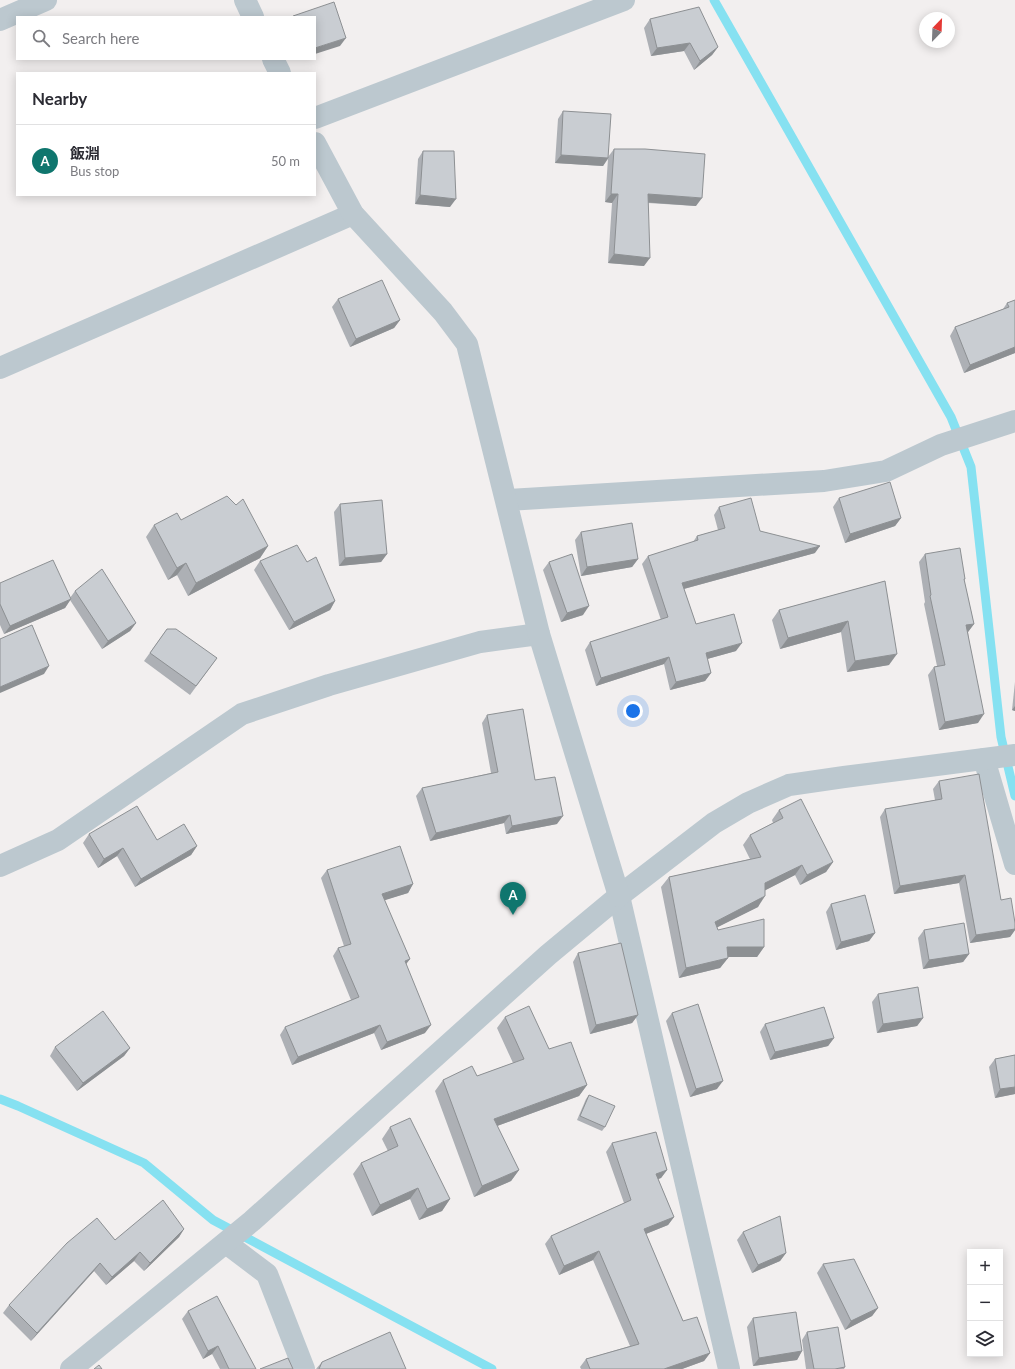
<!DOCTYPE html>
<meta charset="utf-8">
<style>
body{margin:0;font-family:Lato,"Noto Sans JP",sans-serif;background:#f2f2f3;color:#2b2b33}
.controls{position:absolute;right:12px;bottom:12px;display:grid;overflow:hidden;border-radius:0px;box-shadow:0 2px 10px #0003}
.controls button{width:36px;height:36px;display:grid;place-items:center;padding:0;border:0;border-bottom:1px solid #e1e1e2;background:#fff;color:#2b2b33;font:20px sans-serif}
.compass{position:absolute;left:919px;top:12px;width:36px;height:36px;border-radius:50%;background:#fff;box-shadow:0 2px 10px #0003;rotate:23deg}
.you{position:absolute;left:633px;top:711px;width:14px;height:14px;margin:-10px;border:3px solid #fff;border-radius:50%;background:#1a73e8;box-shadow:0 0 0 6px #1a73e833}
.badge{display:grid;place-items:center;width:26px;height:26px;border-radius:50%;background:#0f766e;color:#fff;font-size:13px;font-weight:700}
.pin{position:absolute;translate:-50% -33px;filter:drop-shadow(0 1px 2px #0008)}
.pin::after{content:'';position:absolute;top:21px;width:14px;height:12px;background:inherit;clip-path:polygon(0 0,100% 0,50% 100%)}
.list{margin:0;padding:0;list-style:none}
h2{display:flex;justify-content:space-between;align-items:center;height:52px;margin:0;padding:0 16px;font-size:17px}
h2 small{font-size:13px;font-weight:400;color:#7c7c81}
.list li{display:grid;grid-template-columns:26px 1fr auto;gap:12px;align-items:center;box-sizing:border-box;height:72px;padding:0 16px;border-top:1px solid #e1e1e2}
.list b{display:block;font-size:15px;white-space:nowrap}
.list p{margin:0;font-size:13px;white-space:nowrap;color:#7c7c81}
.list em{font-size:13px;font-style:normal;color:#7c7c81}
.icon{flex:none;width:22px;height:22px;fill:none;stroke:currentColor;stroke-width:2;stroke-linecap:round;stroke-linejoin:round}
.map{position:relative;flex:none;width:1015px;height:1369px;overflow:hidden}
.search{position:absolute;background:#fff;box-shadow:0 2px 10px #0003;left:16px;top:16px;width:300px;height:44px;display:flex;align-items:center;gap:10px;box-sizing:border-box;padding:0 14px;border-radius:0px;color:#7c7c81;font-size:15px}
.panel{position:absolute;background:#fff;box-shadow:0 2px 10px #0003;left:16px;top:72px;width:300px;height:124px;border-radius:0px}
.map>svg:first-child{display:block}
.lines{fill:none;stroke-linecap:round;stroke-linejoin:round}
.stream{stroke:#86e1f1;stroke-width:9}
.minor{stroke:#bcc8cf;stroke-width:22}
.tertiary{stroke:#bcc8cf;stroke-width:22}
.wall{fill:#adb0b5}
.shaded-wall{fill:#8d9093}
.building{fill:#c9cdd2;stroke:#8d9093}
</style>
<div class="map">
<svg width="1015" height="1369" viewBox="0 0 1015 1369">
<rect width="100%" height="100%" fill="#f2efef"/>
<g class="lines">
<g class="stream">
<path d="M714,0l237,417 20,50 30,270 14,59"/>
<path d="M0,1099l18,7 126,57 69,57 279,149"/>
</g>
<g class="minor">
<path d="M0,20l46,-20"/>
<path d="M315,118l309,-118"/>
<path d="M0,368l353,-154"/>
<path d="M507,500l317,-19 62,-10 55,-26 74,-24"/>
<path d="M984,759l31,105"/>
<path d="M0,866l58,-26 184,-126 87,-29 151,-43 59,-8"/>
<path d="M619,896l110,473"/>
<path d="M226,1243l41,31 37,95"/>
<path d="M71,1369l181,-148 296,-266 71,-59 95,-73 34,-20 41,-18 55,-8 171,-22"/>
</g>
<g class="tertiary">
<path d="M245,0l8,17"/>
<path d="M273,59l7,14"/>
<path d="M315,143l38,71 90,98 24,32 72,290 80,262"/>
</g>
</g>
<g class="wall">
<path d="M650,19l68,28 -6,8 -18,15 -10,-19 -33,5 -7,-28z"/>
<path d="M563,111l45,46 6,-8 82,57 -48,-3 -4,63 -36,-3 4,-60 -7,-1 3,-43 -5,7 -48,-3 3,-44z"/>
<path d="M423,151l27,56 -35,-3 3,-45z"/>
<path d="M338,299l62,21 -6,8 -44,19 -18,-40z"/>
<path d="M1015,300v53l-51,20 -14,-37 5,-9 48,-18 4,-6z"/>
<path d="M839,498l62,20 -6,8 -50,17 -12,-36z"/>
<path d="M340,504l47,50 -6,8 -42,4 -5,-54z"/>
<path d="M719,507l41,24 55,22 -131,36 12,35 40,27 -29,8 4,14 -6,8 -35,9 -6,-26 -68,22 -11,-36 5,-8 71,-22 -19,-56 6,-8 45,-14 4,-6 21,-6 -4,-15z"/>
<path d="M181,520l87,26 -8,12 -72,38 -11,-21 -9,5 -22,-43 8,-12z"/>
<path d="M581,532l57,27 -6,8 -51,9 -6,-36z"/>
<path d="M925,554l40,25 -1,1 10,44 -6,8 10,91 -39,7 -11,-55 6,-8 3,-1 -13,-62 1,-2 -6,-40z"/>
<path d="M260,561l47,1 28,39 -5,9 -41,20 -35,-60z"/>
<path d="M549,562l34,53 -22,7 -18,-52z"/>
<path d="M885,581l4,84 -42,7 -6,-40 -61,17 -8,-29 7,-10z"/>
<path d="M0,583l70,15 5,-7 61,32 -6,8 -28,18 -32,-49 -5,8 -61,26 -4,-9z"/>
<path d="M167,629l50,29 -27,37 -46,-34z"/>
<path d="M1015,682v29l-3,-1z"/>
<path d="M487,715l70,109 -51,10 -2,-11 -74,18 -14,-45 6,-8 69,-15 -9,-50z"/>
<path d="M939,781l62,119 14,23v7l-5,7 -40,6 -11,-60 -65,11 -14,-77 5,-8 50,-9 -2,-11z"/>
<path d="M779,810l54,52 -7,10 -26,13 -5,-10 -30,15 -7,17 -41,20 1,3 46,17 -7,10h-29v1l-8,10 -41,10 -18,-91 8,-10 81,-18 -7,-14 7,-10 23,-12 -1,-3z"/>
<path d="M89,834l68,6 40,6 -6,9 -56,32 -18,-31 -19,12 -15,-25z"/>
<path d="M327,870l86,14 -5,9 -24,7 26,59 -4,4 19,70 -44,17 -7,-17 -82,32 -12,-30 5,-8 66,-27 -18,-44 5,-8 6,-2 -23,-68z"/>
<path d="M831,904l44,29 -6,8 -33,9 -10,-38z"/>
<path d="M924,930l45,24 -6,8 -40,7 -5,-31z"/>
<path d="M578,953l60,62 -6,8 -42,11 -17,-72z"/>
<path d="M878,994l45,24 -6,8 -40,7 -5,-31z"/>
<path d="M672,1013l45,76 -27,8 -24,-76z"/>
<path d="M505,1017l44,32 38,36 -8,11 -82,30 22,44 -8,11 -37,16 -39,-106 8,-11 34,-4 36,-13 -16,-35z"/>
<path d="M765,1024l69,14 -6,8 -58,14 -10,-28z"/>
<path d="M55,1047l75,1 -6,8 -47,35 -27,-35z"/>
<path d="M1015,1055v39l-20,4 -6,-31 6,-8z"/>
<path d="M589,1095l16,32 -3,4 -25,-11 9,-21z"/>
<path d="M390,1127l60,72 -8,12 -23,9 -9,-21 -38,17 -19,-42 8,-11 27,-12 -6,-12z"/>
<path d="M612,1143l55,27 -6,8 -3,1 16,38 -6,8 -22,9 37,87 27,32 -6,8 -22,8h-101l-1,-2 6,-8 44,-13 -37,-86 -34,15 -14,-31 6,-8 73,-33 -18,-51z"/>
<path d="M184,1229l-5,8 -35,34 -10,-10 -28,24 -12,-14 -63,70 -28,-28 6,-8 106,-65z"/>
<path d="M743,1232l43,21 -6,8 -28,12 -15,-33z"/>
<path d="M823,1264l55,44 -6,8 -27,14 -28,-57z"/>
<path d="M188,1311l68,58h-36l-8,-15 -9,5 -21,-40z"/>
<path d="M753,1318l49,33 -5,9 -44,6 -6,-39z"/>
<path d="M807,1332l38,35 -1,2h-38l-4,-29z"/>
<path d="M322,1362l84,7h-90z"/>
</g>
<g class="shaded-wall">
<path d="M346,38l-6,8 -25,8v-6z"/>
<path d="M690,43l-6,8 -33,5 6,-8z"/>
<path d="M718,47l-6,8 -18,15 6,-9z"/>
<path d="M561,155l47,3 -5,8 -48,-3z"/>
<path d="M611,194h7l-6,9 -7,-1z"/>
<path d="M648,194l54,4 -6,8 -54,-4z"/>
<path d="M420,195l36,4 -6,8 -35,-3z"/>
<path d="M614,254l36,4 -6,8 -36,-3z"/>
<path d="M400,320l-6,8 -44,19 6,-8z"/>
<path d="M1015,347v6l-51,20 6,-8z"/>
<path d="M901,518l-6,8 -50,17 5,-9z"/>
<path d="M268,546l-8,12 -72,38 8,-13z"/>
<path d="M820,546l-5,7 -139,38 6,-8z"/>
<path d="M387,554l-6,8 -42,4 6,-8z"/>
<path d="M638,559l-6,8 -51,9 6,-9z"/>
<path d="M186,563l-9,12 -9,5 9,-12z"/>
<path d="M71,599l-6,9 -61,26 6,-8z"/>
<path d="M335,601l-5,9 -41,20 5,-8z"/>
<path d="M589,606l-6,9 -22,7 6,-9z"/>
<path d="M848,621l-7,11 -61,17 8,-11z"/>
<path d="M136,623l-6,8 -28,18 6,-8z"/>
<path d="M974,624l-6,8 -7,2 5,-9z"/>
<path d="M742,643l-6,8 -36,10 6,-8z"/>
<path d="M897,654l-8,11 -42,7 8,-11z"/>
<path d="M669,657l-5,7 -68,22 5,-8z"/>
<path d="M49,666l-5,8 -44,19v-6z"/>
<path d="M711,673l-6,8 -35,9 6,-8z"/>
<path d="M1015,706v5l-3,-1z"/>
<path d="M984,714l-6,9 -39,7 6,-8z"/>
<path d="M510,815l-6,8 -74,18 6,-8z"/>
<path d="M563,816l-6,8 -51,10 6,-8z"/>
<path d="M197,846l-6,9 -56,32 6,-8z"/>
<path d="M123,848l-6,8 -19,12 6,-9z"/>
<path d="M833,862l-7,10 -26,13 7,-10z"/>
<path d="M802,865l-7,10 -37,19 7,-11z"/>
<path d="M965,875l-6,8 -65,11 6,-8z"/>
<path d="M413,884l-5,9 -32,10 6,-9z"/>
<path d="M765,896l-7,11 -50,25 7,-10z"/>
<path d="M1015,929v1l-5,7 -40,6 6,-8z"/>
<path d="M875,933l-6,8 -33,9 5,-8z"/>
<path d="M727,947h37l-7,10h-37z"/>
<path d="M969,954l-6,8 -40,7 6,-9z"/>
<path d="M728,958l-8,10 -41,10 7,-10z"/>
<path d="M410,959l-6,8 1,-6z"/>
<path d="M638,1015l-6,8 -42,11 6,-9z"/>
<path d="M923,1018l-6,8 -40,7 6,-9z"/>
<path d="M380,1025l-6,8 -82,32 6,-8z"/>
<path d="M431,1025l-6,8 -44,17 6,-8z"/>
<path d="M834,1038l-6,8 -58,14 5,-8z"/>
<path d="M130,1048l-6,8 -47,35 6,-8z"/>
<path d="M723,1081l-6,8 -27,8 6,-8z"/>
<path d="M587,1085l-8,11 -93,34 8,-11z"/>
<path d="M1015,1087v7l-20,4 5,-9z"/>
<path d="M519,1170l-8,11 -37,16 8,-11z"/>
<path d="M667,1170l-6,8 -11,4 6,-8z"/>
<path d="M418,1188l-8,11 -38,17 8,-11z"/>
<path d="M450,1199l-8,12 -23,9 8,-11z"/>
<path d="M674,1217l-6,8 -30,12 6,-8z"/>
<path d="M184,1229l-5,8 -35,34 6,-8z"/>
<path d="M599,1251l-6,9 -34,15 5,-9z"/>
<path d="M140,1252l-6,9 -28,24 6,-8z"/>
<path d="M786,1253l-6,8 -28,12 6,-8z"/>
<path d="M100,1263l-6,8 -63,70 6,-8z"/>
<path d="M878,1308l-6,8 -27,14 6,-9z"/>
<path d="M218,1346l-6,8 -9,5 5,-8z"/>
<path d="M802,1351l-5,9 -44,6 6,-8z"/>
<path d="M710,1353l-6,8 -22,8h-18z"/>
</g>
<g class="building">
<path d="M334,2l12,36 -31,10v-31h-21l-1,-1z"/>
<path d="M699,7l19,40 -18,14 -10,-18 -33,5 -7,-29z"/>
<path d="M563,111l48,3 -3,44 -47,-3z"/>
<path d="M614,149h31l60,5 -3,44 -54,-4 2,64 -36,-4 4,-60h-7z"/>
<path d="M423,151h31l2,48 -36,-4z"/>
<path d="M382,280l18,40 -44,19 -18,-40z"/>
<path d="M1015,300v47l-45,18 -15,-38 54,-20 -2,-4z"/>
<path d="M890,482l11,36 -51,16 -11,-36z"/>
<path d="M227,496l9,9 7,-6 25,47 -72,37 -10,-20 -9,5 -23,-43 23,-12 4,7z"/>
<path d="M751,498l9,33 60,15 -138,37 14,41 38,-10 8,29 -36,10 5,20 -35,9 -7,-25 -68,21 -11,-36 78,-25 -20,-61 50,-16 -1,-4 28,-8 -6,-21z"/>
<path d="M382,500l5,54 -42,4 -5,-54z"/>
<path d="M632,523l6,36 -51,8 -6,-35z"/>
<path d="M297,545l10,17 9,-5 19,44 -41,21 -34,-61z"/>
<path d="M960,548l5,31h-1l10,45 -8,1 18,89 -39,8 -11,-55 11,-2 -15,-69 1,-1 -6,-41z"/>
<path d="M572,554l17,52 -22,7 -18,-51z"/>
<path d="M53,560l18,39 -61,27 -10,-22v-21z"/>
<path d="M102,569l34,54 -28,18 -33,-50z"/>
<path d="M885,581l12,73 -42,7 -7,-40 -60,17 -9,-28z"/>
<path d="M32,625l17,41 -49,21v-48z"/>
<path d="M167,629h9l41,29 -21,28 -46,-33z"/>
<path d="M523,709l12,71 20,-3 8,39 -51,10 -2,-11 -74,18 -14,-45 76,-16 -11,-57z"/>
<path d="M979,774l22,126 10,-2 4,25v6l-39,6 -11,-60 -65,11 -15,-77 57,-10 -3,-18z"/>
<path d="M801,799l32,63 -26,13 -5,-10 -37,18v13l-50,26 3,8 46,-11v28h-37l1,11 -42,10 -17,-91 92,-20 -11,-22 33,-17 -4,-8z"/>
<path d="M137,806l20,34 27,-16 13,22 -56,33 -18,-31 -19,11 -15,-25z"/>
<path d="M400,846l13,38 -31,10 28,65 -5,2 26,64 -44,17 -7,-17 -82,32 -13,-30 74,-30 -21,-49 13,-4 -24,-74z"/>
<path d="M865,895l10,38 -34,9 -10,-38z"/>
<path d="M964,923l5,31 -40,6 -5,-30z"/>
<path d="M621,943l17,72 -42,10 -18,-72z"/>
<path d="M918,987l5,31 -40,6 -5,-30z"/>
<path d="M698,1004l25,77 -27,8 -24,-76z"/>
<path d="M529,1006l20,43 22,-7 16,43 -93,34 25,51 -37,16 -39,-106 29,-14 5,10 47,-17 -19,-42z"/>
<path d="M824,1007l10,31 -59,14 -10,-28z"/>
<path d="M103,1011l27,37 -47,35 -28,-36z"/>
<path d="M1015,1055v32l-15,2 -5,-30z"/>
<path d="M589,1095l26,11 -10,21 -25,-11z"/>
<path d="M410,1118l40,81 -23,10 -9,-21 -38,17 -19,-42 37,-17 -8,-19z"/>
<path d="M656,1132l11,38 -11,4 18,43 -30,12 39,92 14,-4 13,36 -46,16h-74l-4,-10 53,-15 -40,-93 -35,15 -13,-30 80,-36 -19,-57z"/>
<path d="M163,1200l21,29 -34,34 -10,-11 -28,25 -12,-14 -63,70 -28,-28 58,-62 30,-25 18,22z"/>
<path d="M780,1216l6,37 -28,12 -15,-33z"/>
<path d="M854,1259l24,49 -27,13 -28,-57z"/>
<path d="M217,1296l39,73h-27l-11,-23 -10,5 -20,-40z"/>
<path d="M796,1312l6,39 -43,7 -6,-40z"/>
<path d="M838,1327l7,40 -10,2h-21l-7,-37z"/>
<path d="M390,1332l16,37h-87l3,-7z"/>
<path d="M288,1358l5,11h-33z"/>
<path d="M99,1365l3,4h-8z"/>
</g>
</svg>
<div class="controls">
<button>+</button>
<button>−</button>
<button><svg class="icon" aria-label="layers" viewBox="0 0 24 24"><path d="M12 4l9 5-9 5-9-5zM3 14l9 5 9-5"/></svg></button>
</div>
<svg class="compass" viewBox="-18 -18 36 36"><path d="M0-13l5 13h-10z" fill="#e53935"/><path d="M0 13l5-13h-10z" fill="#7c7c81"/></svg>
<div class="you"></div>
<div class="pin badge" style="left:513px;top:915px">A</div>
<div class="search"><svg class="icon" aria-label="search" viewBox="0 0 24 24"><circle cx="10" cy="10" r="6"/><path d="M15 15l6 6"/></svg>Search here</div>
<section class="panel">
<h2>Nearby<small></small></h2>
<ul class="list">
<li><span class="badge">A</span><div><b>飯淵</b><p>Bus stop</p></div><em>50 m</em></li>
</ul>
</section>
</div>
